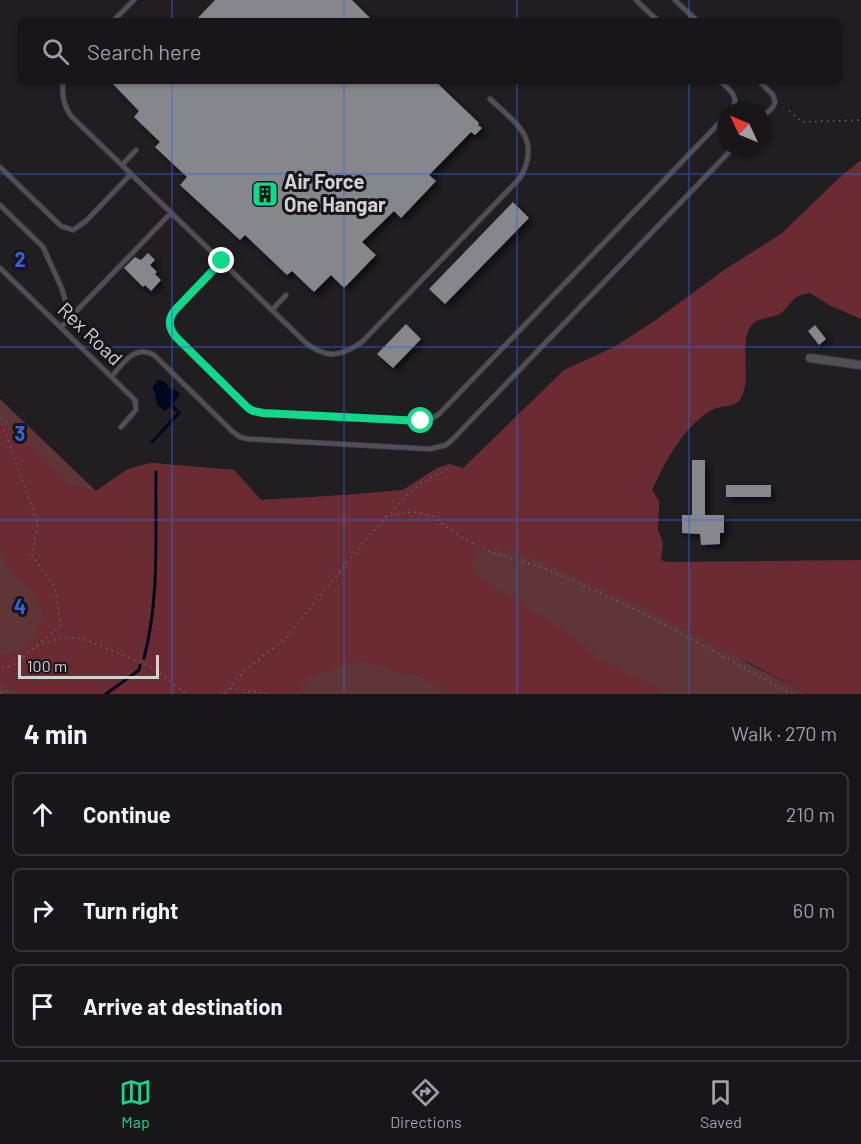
<!DOCTYPE html>
<meta charset="utf-8">
<style>
body{margin:0;font-family:Barlow,sans-serif;background:#262327;color:#f1f3f6}
.compass{position:absolute;left:717px;top:102px;width:54px;height:54px;border-radius:50%;background:#19161a;box-shadow:0 2px 4px #0004;rotate:314deg}
.scale{position:absolute;left:18px;bottom:15px;width:141px;box-sizing:border-box;padding-left:6px;border:3px solid #d3d1d4;border-top:0;font-size:16px;line-height:21px;white-space:nowrap;color:#d3d1d4;-webkit-text-stroke:4px #171519;paint-order:stroke}
.stop{position:absolute;width:18px;height:18px;margin:-14px;border:4px solid #11d98a;border-radius:50%;background:#fff}
.stop.end{background:#11d98a;border-color:#fff;box-shadow:0 2px 6px #0008}
.list{margin:0;padding:0;list-style:none}
h2{display:flex;justify-content:space-between;align-items:center;height:78px;margin:0;padding:0 24px;font-size:26px}
h2 small{font-size:20px;font-weight:400;color:#9f9fa2}
.list li{display:grid;grid-template-columns:39px 1fr auto;gap:18px;align-items:center;box-sizing:border-box;height:84px;margin:0 12px 12px;padding:0 12px;border:2px solid #373539;border-radius:9px}
.list b{display:block;font-size:22px;white-space:nowrap}
.list em{font-size:20px;font-style:normal;color:#9f9fa2}
.icon{flex:none;width:33px;height:33px;fill:none;stroke:currentColor;stroke-width:2;stroke-linecap:round;stroke-linejoin:round}
.map{position:relative;flex:none;width:861px;height:694px;overflow:hidden}
.search{position:absolute;background:#19161a;box-shadow:0 2px 4px #0004;left:18px;right:18px;top:18px;height:66px;display:flex;align-items:center;gap:15px;box-sizing:border-box;padding:0 21px;border-radius:9px;color:#9f9fa2;font-size:22px}
.sheet{height:366px;background:#19161a}
nav{display:flex;justify-content:space-around;align-items:center;box-sizing:border-box;height:84px;border-top:2px solid #373539;background:#19161a;font-size:16px;color:#9f9fa2}
nav a{display:grid;justify-items:center;gap:3px}
nav .on{color:#11d98a}
.map>svg:first-child{display:block}
.green{fill:#5f3538}
.forest{fill:#6b2b33}
.water{fill:#00081e}
.lines{fill:none;stroke-linecap:round;stroke-linejoin:round}
.stream{stroke:#00081e;stroke-width:3}
.building{fill:#86868d;filter:url(#shadow)}
.service-casing{stroke:#3a383c;stroke-width:6}
.minor-casing{stroke:#3a383c;stroke-width:10}
.path{stroke:#686569;stroke-width:1.5;stroke-dasharray:1.5 4.5;stroke-linecap:butt}
.service{stroke:#524f54;stroke-width:4.5}
.minor{stroke:#524f54;stroke-width:8}
.route{stroke:#11d98a;stroke-width:8}
.grid{fill:none;stroke:#3862d7;stroke-width:1.5;stroke-opacity:0.55}
.labels{text-anchor:middle;stroke-width:6;stroke-linejoin:round;paint-order:stroke}
.poi-label{font-size:20px;font-weight:bold;fill:#d3d1d4;stroke:#171519;text-anchor:start}
.street-label{font-size:20px;fill:#d3d1d4;stroke:#171519}
.grid-label{font-size:20px;text-anchor:middle;font-weight:bold;fill:#3862d7;stroke:#171519;stroke-width:6;stroke-linejoin:round;paint-order:stroke}
</style>
<div class="map">
<svg width="861" height="694" viewBox="0 0 861 694">
<defs>
<filter id="shadow"><feDropShadow dx="4" dy="4" stdDeviation="3" flood-color="#0009"/></filter>
</defs>
<rect width="100%" height="100%" fill="#211e22"/>
<path class="green" d="M0,399l96,92 32,-22 23,-6 83,7 27,30 85,-5 57,-5 34,-22 13,-4 299,200 59,30h-808z"/>
<path class="forest" d="M861,160v159l-30,-13 -21,-13c-20,3 -15,9 -29,20 -7,5 -18,4 -26,9 -19,14 -2,55 -14,76 -7,11 -19,6 -29,12 -29,17 -46,50 -60,80l7,11 -1,30 5,11 -2,18 6,2 194,-2v134h-53l-175,-92 -21,-7 -61,-29 -54,-20 -18,5 -8,12 8,15 70,43 39,27 13,13 32,14 31,19h-213l-32,-18 -23,-4 -10,-6 -32,-5 -44,16 -8,9 -1,8h-276l-18,-5 -7,-5v-28c29,-5 34,-15 44,-40l-5,-15 -6,-10 -20,-17 -13,-22v-129l30,23 41,39 25,6 32,-22 23,-6 83,7 27,30 85,-5 57,-5 34,-22 13,-4 13,4 101,-98 50,-23 39,-25 71,-52 57,-36 59,-57z"/>
<path class="water" d="M158,380l6,1 7,9 4,-1 5,5 -8,11 -7,6 -8,-6 -2,-11 -3,-6z"/>
<g class="lines">
<g class="stream">
<path d="M152,442l27,-29 -7,-8"/>
<path d="M144,658c16,-61 11,-123 12,-186"/>
<path d="M106,694l33,-24 1,-5"/>
</g>
</g>
<g class="building">
<path d="M215,0h137l21,21h-178z"/>
<path d="M110,81h325l44,42 -1,2 4,3 -7,7 -4,-3 -42,43 7,6 -35,37 -7,-7 -32,31 14,13 -32,33 -13,-13 -17,17 -22,-21 -5,4 -42,-40 -5,5 -60,-55 7,-8 -32,-30 5,-5 -26,-25 5,-6z"/>
<path d="M513,202l16,16 -84,86 -16,-15z"/>
<path d="M148,253l7,7 -5,5 7,7 -2,2 6,6 -10,11 -6,-6 -2,2 -19,-19 -8,8 19,-19 6,3z"/>
<path d="M406,324l15,15 -28,29 -16,-14z"/>
<path d="M815,325l11,14 -7,6 -11,-14z"/>
<path d="M692,460h13v55h19v18h-4v11l-19,1 -1,-11 -18,-1v-18h10z"/>
<rect x="726" y="485" width="45" height="12"/>
</g>
<g class="lines">
<defs>
<g id="service">
<path d="M636,0l22,21"/>
<path d="M675,0l22,21"/>
<path d="M113,21l21,-21"/>
<path d="M63,81c-1,14 0,23 8,35l235,227c21,16 34,14 56,-1l158,-164c22,-39 -3,-54 -30,-79"/>
<path d="M720,81c10,9 21,17 11,30"/>
<path d="M759,81l14,14 2,7 -2,5 -11,11"/>
<path d="M122,165l14,-15"/>
<path d="M0,167l61,59 12,4 13,-9 45,-47"/>
<path d="M0,205l43,42 19,42 8,29"/>
<path d="M221,260l-46,50c-7,10 -7,16 0,26l73,72 5,3 10,2 165,8 11,-7 287,-298"/>
<path d="M0,268l135,132 1,10 -15,17"/>
<path d="M272,310l14,-15"/>
<path d="M62,326l108,-112"/>
<path d="M112,376c11,-13 23,-32 42,-21l79,77 7,5 8,2 182,10 16,-4 7,-6 281,-292"/>
</g>
<path id="minor" d="M810,358l51,7"/>
</defs>
<use href="#service" class="service-casing"/>
<use href="#minor" class="minor-casing"/>
<g class="path">
<path d="M789,111l13,11 59,-2"/>
<path d="M0,418l38,106 -6,31 23,33 6,37 -49,41 -12,1"/>
<path d="M385,517l16,-4 16,-1 16,5 30,21 25,13 61,19 94,43 149,81"/>
<path d="M37,646c18,-7 30,-11 49,-6l68,28 32,26"/>
<path d="M0,692l6,2"/>
<path d="M220,694l9,-6 42,6"/>
<path d="M225,694l19,-23 41,-32 83,-102 40,-43 12,-10 30,-16"/>
</g>
<use href="#service" class="service"/>
<use href="#minor" class="minor"/>
</g>
<g class="lines">
<path class="route" d="M222,261l-47,49c-7,9 -7,16 0,26l73,72 5,3 10,2 158,8"/>
</g>
<path class="grid" d="M172,0v21M344,0v21M517,0v21M689,0v21M172,81v613M344,81v613M517,81v613M689,81v613M0,174h861M0,347h861M0,520h861"/>
<defs>
<symbol id="building-square" viewBox="-11 -11 22 22"><rect x="-9" y="-9" width="18" height="18" rx="4" fill="#11d98a" stroke="#171519"/><path d="M-4-6H4V6H1V3H-1V6H-4ZM-2.5-4.3h1.7v1.8h-1.7ZM.8-4.3h1.7v1.8H.8ZM-2.5-1h1.7V.8h-1.7ZM.8-1h1.7V.8H.8Z" fill="#111"/></symbol>
</defs>
<g fill-rule="evenodd">
<use href="#building-square" x="250" y="179" width="30" height="30"/>
</g>
<g class="labels">
<g class="poi-label">
<text x="284" y="189">Air Force<tspan x="284" dy="23">One Hangar</tspan></text>
</g>
<g class="street-label">
<text transform="translate(90 334) rotate(44)" y="7">Rex Road</text>
</g>
</g>
<g class="grid-label">
<text x="20" y="267">2</text>
<text x="20" y="441">3</text>
<text x="20" y="614">4</text>
</g>
</svg>
<svg class="compass" viewBox="-18 -18 36 36"><path d="M0-13l5 13h-10z" fill="#e53935"/><path d="M0 13l5-13h-10z" fill="#9f9fa2"/></svg>
<div class="scale">100 m</div>
<div class="stop" style="left:421px;top:421px"></div>
<div class="stop end" style="left:222px;top:261px"></div>
<div class="search"><svg class="icon" aria-label="search" viewBox="0 0 24 24"><circle cx="10" cy="10" r="6"/><path d="M15 15l6 6"/></svg>Search here</div>
</div>
<section class="sheet">
<h2>4 min<small>Walk · 270 m</small></h2>
<ul class="list">
<li><svg class="icon" aria-label="ahead" viewBox="0 0 24 24"><path d="M12 20V5M6 11l6-6 6 6"/></svg><div><b>Continue</b></div><em>210 m</em></li>
<li><svg class="icon" aria-label="right" viewBox="0 0 24 24"><path d="M7 20v-9h11M14 6l5 5-5 5"/></svg><div><b>Turn right</b></div><em>60 m</em></li>
<li><svg class="icon" aria-label="arrive" viewBox="0 0 24 24"><path d="M6 21V4h12l-3 4 3 4H6"/></svg><div><b>Arrive at destination</b></div></li>
</ul>
</section>
<nav>
<a class="on"><svg class="icon" aria-label="map" viewBox="0 0 24 24"><path d="M3 6l6-2 6 2 6-2v14l-6 2-6-2-6 2zM9 4v14M15 6v14"/></svg>Map</a>
<a><svg class="icon" aria-label="directions" viewBox="0 0 24 24"><path d="M12 3l9 9-9 9-9-9zM9 14v-3h6M13 9l2 2-2 2"/></svg>Directions</a>
<a><svg class="icon" aria-label="saved" viewBox="0 0 24 24"><path d="M7 4h10v16l-5-4-5 4z"/></svg>Saved</a>
</nav>
